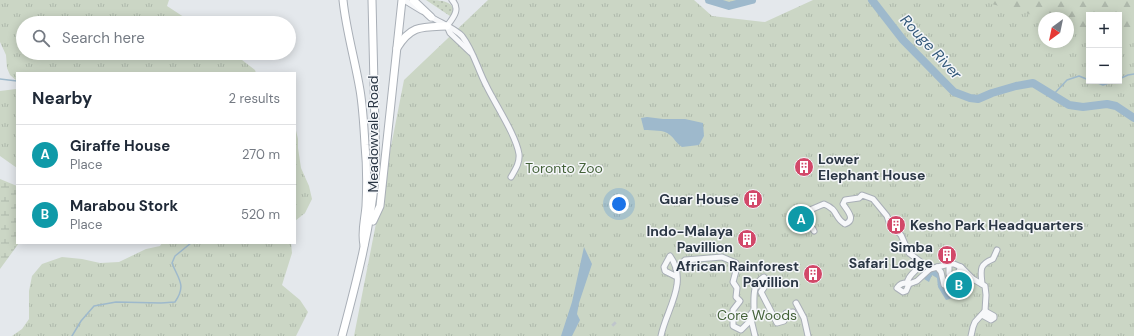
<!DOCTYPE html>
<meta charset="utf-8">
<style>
body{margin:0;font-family:"DM Sans",sans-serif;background:#f2f2f3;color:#1f2937}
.controls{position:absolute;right:12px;top:12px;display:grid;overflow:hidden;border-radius:0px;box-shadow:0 2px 10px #0003}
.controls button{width:36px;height:36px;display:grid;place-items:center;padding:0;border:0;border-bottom:1px solid #e0e1e3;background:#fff;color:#1f2937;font:20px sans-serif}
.compass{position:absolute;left:1038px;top:12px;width:36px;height:36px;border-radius:50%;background:#fff;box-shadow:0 2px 10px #0003;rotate:213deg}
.you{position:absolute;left:619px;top:204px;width:14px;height:14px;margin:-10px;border:3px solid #fff;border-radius:50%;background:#1a73e8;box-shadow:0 0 0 6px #1a73e833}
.badge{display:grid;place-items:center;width:26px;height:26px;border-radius:50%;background:#d24869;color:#fff;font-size:13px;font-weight:700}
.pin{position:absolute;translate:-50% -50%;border:2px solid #fff;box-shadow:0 1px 4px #0006}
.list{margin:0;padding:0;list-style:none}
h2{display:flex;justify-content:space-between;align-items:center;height:52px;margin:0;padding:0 16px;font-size:17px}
h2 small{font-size:13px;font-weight:400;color:#747a83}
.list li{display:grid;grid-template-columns:26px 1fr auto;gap:12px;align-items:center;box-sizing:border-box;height:60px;padding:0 16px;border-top:1px solid #e0e1e3}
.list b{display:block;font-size:15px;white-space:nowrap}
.list p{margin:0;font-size:13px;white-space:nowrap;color:#747a83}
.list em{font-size:13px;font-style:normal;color:#747a83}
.icon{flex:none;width:22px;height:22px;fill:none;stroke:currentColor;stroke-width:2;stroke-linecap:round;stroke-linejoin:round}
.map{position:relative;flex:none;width:1134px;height:336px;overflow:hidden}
.search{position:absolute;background:#fff;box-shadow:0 2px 10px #0003;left:16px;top:16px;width:280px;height:44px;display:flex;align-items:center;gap:10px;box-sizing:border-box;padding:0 14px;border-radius:22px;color:#747a83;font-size:15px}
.panel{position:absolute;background:#fff;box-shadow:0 2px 10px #0003;left:16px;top:72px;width:280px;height:172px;border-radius:0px}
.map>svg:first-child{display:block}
.grass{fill:url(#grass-dots)}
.forest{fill:url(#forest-firs);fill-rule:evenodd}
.wetland{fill:url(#wetland-marsh)}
.park{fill:url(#park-tufts)}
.water{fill:#9eb9cc}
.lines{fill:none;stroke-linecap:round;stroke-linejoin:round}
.stream{stroke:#9eb9cc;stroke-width:1.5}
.river{stroke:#9eb9cc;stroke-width:8}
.street-tunnel{stroke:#bfc5cb;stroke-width:5;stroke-dasharray:5 2.5;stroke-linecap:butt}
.street-casing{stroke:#a9afb7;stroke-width:7}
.secondary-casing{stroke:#a9afb7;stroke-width:9}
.street{stroke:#f7f8fa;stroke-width:5}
.secondary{stroke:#fff;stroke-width:7}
.labels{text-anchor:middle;stroke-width:3;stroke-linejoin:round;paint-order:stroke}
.street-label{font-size:14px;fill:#2b3745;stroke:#f4f6f9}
.poi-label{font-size:14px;font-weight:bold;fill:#2b3745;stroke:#f4f6f9;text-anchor:end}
.park-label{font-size:14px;fill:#436138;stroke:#f4f6f9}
.water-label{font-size:15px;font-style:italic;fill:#33597a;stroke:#f4f6f9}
</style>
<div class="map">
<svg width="1134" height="336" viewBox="0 0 1134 336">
<defs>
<pattern id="grass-dots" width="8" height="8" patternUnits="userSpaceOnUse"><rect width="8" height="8" fill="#cbd6c5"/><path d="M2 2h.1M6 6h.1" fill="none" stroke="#aeb8ab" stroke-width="1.8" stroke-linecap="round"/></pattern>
<pattern id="forest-firs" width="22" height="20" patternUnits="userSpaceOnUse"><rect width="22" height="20" fill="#cbd6c5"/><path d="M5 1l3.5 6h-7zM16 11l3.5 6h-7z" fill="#aeb8ab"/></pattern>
<pattern id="wetland-marsh" width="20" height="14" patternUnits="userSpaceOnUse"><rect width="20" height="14" fill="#cbd6c5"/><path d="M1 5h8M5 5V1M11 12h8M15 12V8" fill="none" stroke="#aeb8ab"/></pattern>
<pattern id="park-tufts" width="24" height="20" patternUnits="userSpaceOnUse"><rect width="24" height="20" fill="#cbd6c5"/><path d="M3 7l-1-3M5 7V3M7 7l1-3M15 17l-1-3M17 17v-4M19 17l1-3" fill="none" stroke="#aeb8ab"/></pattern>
</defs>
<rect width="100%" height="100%" fill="#e4e8ec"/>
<path class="grass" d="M426,0c11,0 29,0 27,12l-3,4z"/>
<g class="forest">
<path d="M711,0h40l-18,6z"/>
<path d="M933,0h201v77l-15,2v-64h-30v65zM1044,18h24v24h-24z"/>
</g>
<path class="wetland" d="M0,179l17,7v57h2l-19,26z"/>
<g class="park">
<path d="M0,0h169l-2,6 26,17h-170v30h210l22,17 1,3h-239v8l-7,-6 -3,-7 -1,-13 -6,-13z"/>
<path d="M488,0h206l18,16 53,6 48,-22h164l67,18v24h24v-17l21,5v51h30v-43l15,4v294h-780l50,-256z"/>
<path d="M17,87v81l-17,-12v-65l16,-2z"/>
<path d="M295,126l3,13v9l3,20 8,18 3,13 -7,14 -10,8z"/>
<path d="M162,243h129l1,10 -10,32 18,15 8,12 -12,24h-284l10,-7 7,-10v-28l3,-15 10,-12 20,-7 20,2 18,4 19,-1 27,-13 14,-3z"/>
</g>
<g class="water">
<path d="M647,117l16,2h22l18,4 1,13 -5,9 -17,2c-7,-5 -7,-8 -12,-12 -7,-6 -17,-4 -26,-5l-3,-12z"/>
<path d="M584,247l8,17 -13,39 -2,11 3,6 -8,16h-11l11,-34z"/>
<path d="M933,270l6,1 8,19 9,-7 4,1 2,-2 1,2c-3,7 -8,15 -17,16l-8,-13 -1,-9 -5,-3 -3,7 -5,-3 2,-4z"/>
</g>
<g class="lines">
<g class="stream">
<path d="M0,79l17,2"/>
<path d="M1119,79l9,-4 6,-1"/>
<path d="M1093,81l10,4 12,-4"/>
<path d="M1053,95l14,-15 12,-4 10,4"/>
<path d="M72,336l9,-15 13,-15 22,-4 45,1 14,-1c12,-17 3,-23 -3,-39l3,-7 16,-13"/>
</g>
<g class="river">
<path d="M709,0l20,6 23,-6"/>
<path d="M872,0l31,40 51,52 16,6 8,1 14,-6 24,-7 17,-3 36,22 14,2 24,-3 9,2 18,12"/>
</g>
<path class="street-tunnel" d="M613,323l2,2"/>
<defs>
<g id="street">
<path d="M404,0l18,11"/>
<path d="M428,15c10,7 27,13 34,21 11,14 16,34 24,49 9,19 30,50 33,69 1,9 -4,16 -8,23"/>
<path d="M447,26l3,7 20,19"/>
<path d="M447,26c6,-8 14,-17 5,-26"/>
<path d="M806,211l4,-1 14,-6c15,6 10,14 21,20 11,-4 3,-13 -2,-20l2,-4 14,-2 3,-3 11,4 14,17 3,9 11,10 8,18 21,16 19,-5h5l7,3 12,12 12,7 1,9 -1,16 -10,11 -2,5 -2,9"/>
<path d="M813,229l1,2"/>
<path d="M920,262c-2,11 -10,9 -13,21l2,1 8,-3 13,-12"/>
<path d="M937,267l4,5 3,13 7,1c6,-4 6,-13 10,-19"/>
<path d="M676,269l9,-9 37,-3 14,6 1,4 -4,15 4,6 -1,9 4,4 -7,9v16l8,4 10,-10"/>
<path d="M949,274v-10"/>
<path d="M907,283c-5,0 -7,1 -10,5l6,4 3,-1 3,-7"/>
<path d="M982,284c-1,-13 -4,-19 11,-25l4,-9"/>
<path d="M796,303l8,15 4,18"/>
<path d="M982,315l9,5 3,-2v-2l-9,-5"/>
<path d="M661,336c5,-26 28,-54 9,-80l-6,11 1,4 12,6"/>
<path d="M755,336l-5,-21 4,-5c0,-13 -2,-26 10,-33l4,5 -7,10 16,31 7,-2 2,-8 7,-1"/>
</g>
<g id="secondary">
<path d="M343,0c3,30 12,60 17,90 3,18 4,37 5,55 2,20 2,41 1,61 -1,14 -5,26 -2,39"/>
<path d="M413,0l18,17"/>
<path d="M397,48c14,-23 25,-21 50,-22"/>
<path d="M373,221l7,-15 22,-206"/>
<path d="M342,336c15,-56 29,-110 34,-167l-4,-169"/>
</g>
</defs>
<use href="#street" class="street-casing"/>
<use href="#secondary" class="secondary-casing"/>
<use href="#street" class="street"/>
<use href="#secondary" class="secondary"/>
</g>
<defs>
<symbol id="building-disc" viewBox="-11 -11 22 22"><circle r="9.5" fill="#d24869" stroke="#f4f6f9"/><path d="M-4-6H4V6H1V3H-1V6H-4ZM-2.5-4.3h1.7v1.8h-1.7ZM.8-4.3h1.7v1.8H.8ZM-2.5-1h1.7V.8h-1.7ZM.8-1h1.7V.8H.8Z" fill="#fff"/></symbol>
</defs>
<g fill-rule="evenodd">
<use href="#building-disc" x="793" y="156" width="22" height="22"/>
<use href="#building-disc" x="742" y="188" width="22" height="22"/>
<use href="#building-disc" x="885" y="214" width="22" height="22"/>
<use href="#building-disc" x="736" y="228" width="22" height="22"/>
<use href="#building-disc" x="936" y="244" width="22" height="22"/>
<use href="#building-disc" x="802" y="263" width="22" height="22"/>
</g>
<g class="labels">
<g class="street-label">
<text transform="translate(373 134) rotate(-90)" y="5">Meadowvale Road</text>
</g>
<g class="poi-label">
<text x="818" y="164" text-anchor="start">Lower<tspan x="818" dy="16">Elephant House</tspan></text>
<text x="739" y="204">Guar House</text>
<text x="910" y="230" text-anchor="start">Kesho Park Headquarters</text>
<text x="733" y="236">Indo-Malaya<tspan x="733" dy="16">Pavillion</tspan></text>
<text x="933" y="252">Simba<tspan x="933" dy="16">Safari Lodge</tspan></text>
<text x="799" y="271">African Rainforest<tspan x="799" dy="16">Pavillion</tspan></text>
</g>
<g class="park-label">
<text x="564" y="173">Toronto Zoo</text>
<text x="757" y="320">Core Woods</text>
</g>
<g class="water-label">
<text transform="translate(931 47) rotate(47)" y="5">Rouge River</text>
</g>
</g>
</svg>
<div class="controls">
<button>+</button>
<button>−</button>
</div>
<svg class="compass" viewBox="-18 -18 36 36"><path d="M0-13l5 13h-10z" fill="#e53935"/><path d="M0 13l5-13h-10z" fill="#747a83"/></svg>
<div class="you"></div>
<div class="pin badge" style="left:801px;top:219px;background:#0f9aa8">A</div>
<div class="pin badge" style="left:959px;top:285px;background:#0f9aa8">B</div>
<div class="search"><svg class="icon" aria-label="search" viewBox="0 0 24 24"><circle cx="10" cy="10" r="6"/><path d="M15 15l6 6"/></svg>Search here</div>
<section class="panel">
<h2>Nearby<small>2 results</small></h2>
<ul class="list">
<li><span class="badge" style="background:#0f9aa8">A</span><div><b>Giraffe House</b><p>Place</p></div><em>270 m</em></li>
<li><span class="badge" style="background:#0f9aa8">B</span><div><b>Marabou Stork</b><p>Place</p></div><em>520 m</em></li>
</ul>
</section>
</div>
